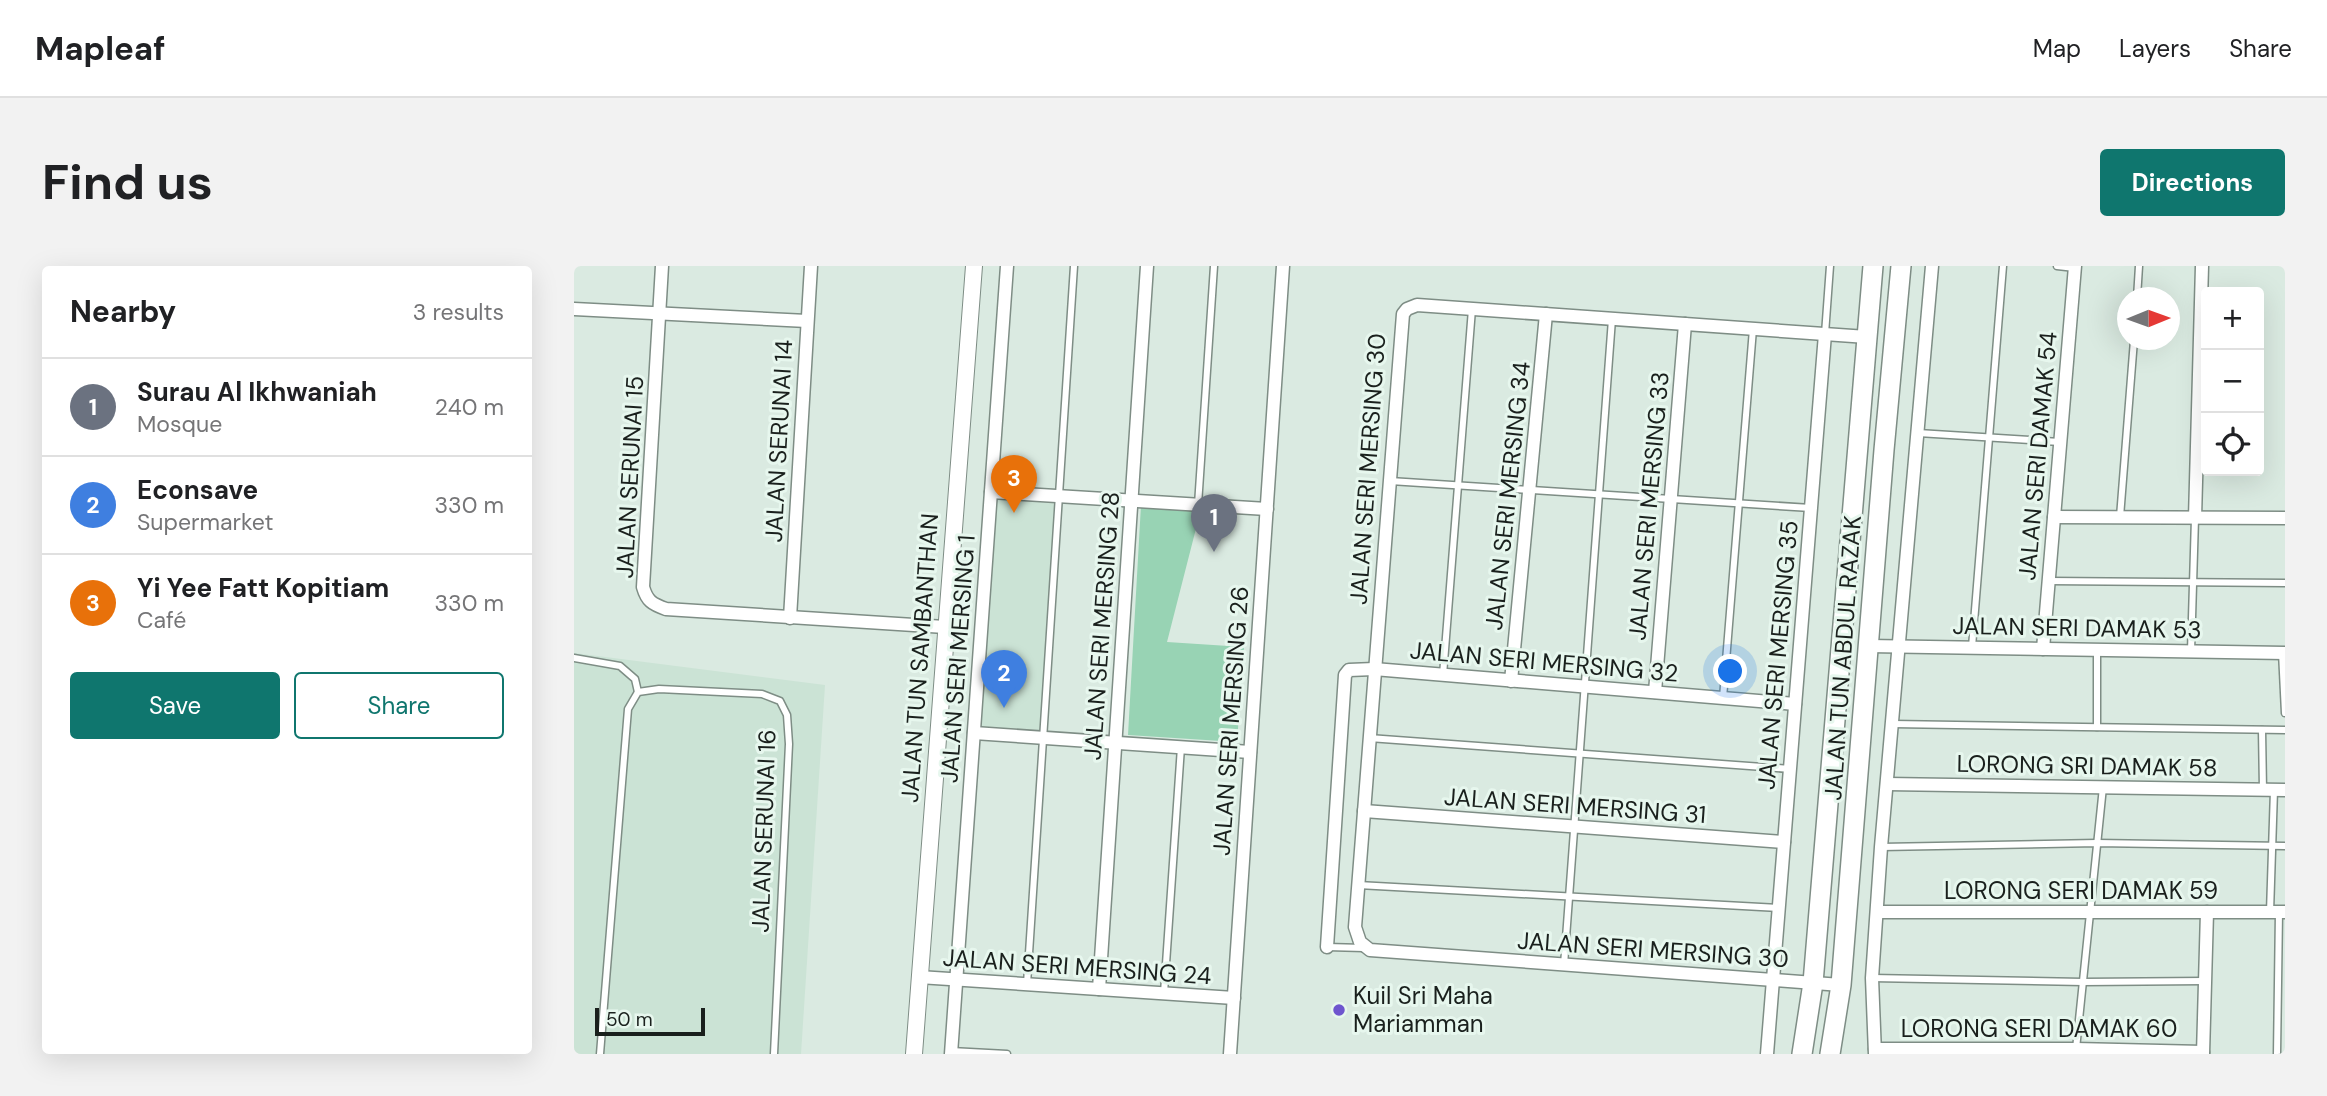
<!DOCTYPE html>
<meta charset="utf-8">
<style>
body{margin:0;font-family:"DM Sans",sans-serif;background:#f2f2f2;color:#202124}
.controls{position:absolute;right:21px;top:21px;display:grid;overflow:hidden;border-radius:7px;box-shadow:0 7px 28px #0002}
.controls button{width:63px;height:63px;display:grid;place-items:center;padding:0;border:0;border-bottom:2px solid #e0e0e0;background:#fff;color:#202124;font:35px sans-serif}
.compass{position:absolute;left:1543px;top:21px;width:63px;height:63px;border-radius:50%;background:#fff;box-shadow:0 7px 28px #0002;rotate:89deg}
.scale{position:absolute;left:21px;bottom:18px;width:110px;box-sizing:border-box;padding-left:7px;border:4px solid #1a201d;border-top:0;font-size:19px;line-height:24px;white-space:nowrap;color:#1a201d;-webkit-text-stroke:5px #e7f7ee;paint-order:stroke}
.you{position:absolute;left:1157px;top:406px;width:24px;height:24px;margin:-18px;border:5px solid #fff;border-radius:50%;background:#1a73e8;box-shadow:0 0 0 10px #1a73e833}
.badge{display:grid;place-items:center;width:46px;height:46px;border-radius:50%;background:#0f766e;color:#fff;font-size:23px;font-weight:700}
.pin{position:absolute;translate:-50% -58px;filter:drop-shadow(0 2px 4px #0008)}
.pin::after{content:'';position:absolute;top:37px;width:24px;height:21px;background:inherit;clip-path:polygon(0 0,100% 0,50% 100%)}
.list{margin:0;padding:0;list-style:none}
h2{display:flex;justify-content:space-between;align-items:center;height:91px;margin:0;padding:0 28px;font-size:30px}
h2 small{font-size:23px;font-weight:400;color:#757577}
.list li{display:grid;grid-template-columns:46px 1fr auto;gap:21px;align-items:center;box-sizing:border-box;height:98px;padding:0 28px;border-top:2px solid #e0e0e0}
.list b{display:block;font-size:26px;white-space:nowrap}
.list p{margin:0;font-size:23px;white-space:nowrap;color:#757577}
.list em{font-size:23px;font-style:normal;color:#757577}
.actions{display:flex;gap:14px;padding:21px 28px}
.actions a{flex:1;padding:16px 0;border:2px solid #0f766e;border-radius:7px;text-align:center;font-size:24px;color:#0f766e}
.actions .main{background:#0f766e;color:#fff}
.icon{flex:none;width:38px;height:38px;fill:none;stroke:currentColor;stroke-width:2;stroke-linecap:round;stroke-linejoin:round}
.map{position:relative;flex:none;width:1711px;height:788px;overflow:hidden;border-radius:7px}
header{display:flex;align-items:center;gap:42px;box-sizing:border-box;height:98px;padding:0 35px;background:#fff;border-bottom:2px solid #e0e0e0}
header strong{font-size:33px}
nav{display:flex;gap:38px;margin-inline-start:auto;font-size:24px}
.intro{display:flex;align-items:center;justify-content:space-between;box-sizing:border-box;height:168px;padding:0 42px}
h1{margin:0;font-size:49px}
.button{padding:18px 32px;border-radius:7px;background:#0f766e;color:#fff;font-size:24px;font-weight:700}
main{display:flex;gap:42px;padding:0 42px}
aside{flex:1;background:#fff;border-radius:7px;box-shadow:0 7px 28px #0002}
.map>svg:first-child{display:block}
.built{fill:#cbe3d5}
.green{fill:#98d3b4}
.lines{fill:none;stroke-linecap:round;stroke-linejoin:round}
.service-casing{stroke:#7e8d85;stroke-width:9}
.minor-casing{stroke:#7e8d85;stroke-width:15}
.tertiary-casing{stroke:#7e8d85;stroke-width:18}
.secondary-casing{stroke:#7e8d85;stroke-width:22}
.service{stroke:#fff;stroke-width:6}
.minor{stroke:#fff;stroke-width:12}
.tertiary{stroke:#fff;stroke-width:16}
.secondary{stroke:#fff;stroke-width:19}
.poi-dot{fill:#6e55ce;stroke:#e7f7ee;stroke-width:2.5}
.labels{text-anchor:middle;stroke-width:6;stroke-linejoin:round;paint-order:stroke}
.street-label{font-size:24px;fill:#1a201d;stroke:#e7f7ee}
.poi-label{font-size:24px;fill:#1a201d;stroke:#e7f7ee;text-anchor:start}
</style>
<header>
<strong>Mapleaf</strong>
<nav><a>Map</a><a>Layers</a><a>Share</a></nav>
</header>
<div class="intro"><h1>Find us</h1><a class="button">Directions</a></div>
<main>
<aside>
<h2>Nearby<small>3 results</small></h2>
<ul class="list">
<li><span class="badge" style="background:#6b7280">1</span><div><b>Surau Al Ikhwaniah</b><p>Mosque</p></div><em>240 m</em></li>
<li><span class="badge" style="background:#3f7fe0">2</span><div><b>Econsave</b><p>Supermarket</p></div><em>330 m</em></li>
<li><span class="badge" style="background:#e8710a">3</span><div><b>Yi Yee Fatt Kopitiam</b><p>Café</p></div><em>330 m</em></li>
</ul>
<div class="actions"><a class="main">Save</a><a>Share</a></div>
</aside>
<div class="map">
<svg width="1711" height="788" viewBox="0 0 1711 788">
<rect width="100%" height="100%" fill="#daeae1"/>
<g class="built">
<path d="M422,231l61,3 -16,232 -61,-4z"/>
<path d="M0,387l251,32 -24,369h-227z"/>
</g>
<path class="green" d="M567,239l60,4 -34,133 77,5 -7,95 -109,-7z"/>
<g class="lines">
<defs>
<g id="service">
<path d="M1483,0l18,2"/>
<path d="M1563,32l2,-32"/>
<path d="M1251,68l5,-68"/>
<path d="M1344,167l142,9"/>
<path d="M816,215l421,27"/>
<path d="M624,239l16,-239"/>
<path d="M1546,251l14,-177"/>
<path d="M1475,315l236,2"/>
<path d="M1398,381l31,-381"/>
<path d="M1617,385l4,-133"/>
<path d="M1708,386l3,61"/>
<path d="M0,392l46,8 15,13 3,13"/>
<path d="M869,409l29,-366"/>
<path d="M1149,432l30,-369"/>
<path d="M1319,458l392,6"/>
<path d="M1523,461v-78"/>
<path d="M1688,464l1,60"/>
<path d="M795,472l421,31"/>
<path d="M1307,581l216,-4 188,3"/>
<path d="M784,619l421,23"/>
<path d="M1696,646l4,-122"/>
<path d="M753,681l37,1"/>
<path d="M990,699l48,-646"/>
<path d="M1298,712l211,4 122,-1"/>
<path d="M453,718l47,-718"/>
<path d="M590,727l17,-246"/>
<path d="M1502,783l27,-262"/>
<path d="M377,785l56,3"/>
<path d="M26,788l28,-345 10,-17 21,-3 103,5 18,7 7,14 2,29 -15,310"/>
<path d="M1703,788l2,-142"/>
</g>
<g id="minor">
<path d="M88,0l-19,321c4,14 9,17 23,22l279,18"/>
<path d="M0,43l233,12"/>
<path d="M417,226l276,17"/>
<path d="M1480,251l231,1"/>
<path d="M1621,252l7,-252"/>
<path d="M216,352l21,-352"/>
<path d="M1295,380l416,7"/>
<path d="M1469,383l32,-383"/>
<path d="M937,415l35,-367"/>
<path d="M1081,426l30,-368"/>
<path d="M400,467l276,19"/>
<path d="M1313,518l398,6"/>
<path d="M790,545l420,31"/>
<path d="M1304,646h407"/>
<path d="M753,681l18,-272 4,-5 25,-1 421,35"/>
<path d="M345,711l315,21"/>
<path d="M1267,719l-471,-35 -10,-8 -5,-15 48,-613 4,-5 10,-4 450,32"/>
<path d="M525,723l48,-723"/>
<path d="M1301,783h201l127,3"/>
<path d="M377,788l56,-788"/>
<path d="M656,788l53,-788"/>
<path d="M1193,788l58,-720"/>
<path d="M1301,788l-3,-76 9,-131 51,-581"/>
<path d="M1629,788l4,-142"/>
</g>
<path id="tertiary" d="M340,788l60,-788"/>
<g id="secondary">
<path d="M1228,788l11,-71 60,-717"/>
<path d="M1256,788l11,-69 43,-535 17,-184"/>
</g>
</defs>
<use href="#service" class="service-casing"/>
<use href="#minor" class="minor-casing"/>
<use href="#tertiary" class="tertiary-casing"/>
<use href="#secondary" class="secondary-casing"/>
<use href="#service" class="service"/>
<use href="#minor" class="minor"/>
<use href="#tertiary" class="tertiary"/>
<use href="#secondary" class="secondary"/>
</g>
<circle class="poi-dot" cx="765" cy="744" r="7"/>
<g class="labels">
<g class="street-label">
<text transform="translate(205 175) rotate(-87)" y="8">JALAN SERUNAI 14</text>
<text transform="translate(1464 190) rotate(-85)" y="8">JALAN SERI DAMAK 54</text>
<text transform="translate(794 203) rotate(-86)" y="8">JALAN SERI MERSING 30</text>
<text transform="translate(56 211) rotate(-87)" y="8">JALAN SERUNAI 15</text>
<text transform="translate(934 230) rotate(-84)" y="8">JALAN SERI MERSING 34</text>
<text transform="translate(1075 240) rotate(-85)" y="8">JALAN SERI MERSING 33</text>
<text transform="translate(528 360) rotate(-86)" y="8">JALAN SERI MERSING 28</text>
<text transform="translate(1503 362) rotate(1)" y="8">JALAN SERI DAMAK 53</text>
<text transform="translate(1204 389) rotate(-85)" y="8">JALAN SERI MERSING 35</text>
<text transform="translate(346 392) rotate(-86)" y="8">JALAN TUN SAMBANTHAN</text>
<text transform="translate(1269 392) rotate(-86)" y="8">JALAN TUN ABDUL RAZAK</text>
<text transform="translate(384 393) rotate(-86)" y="8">JALAN SERI MERSING 1</text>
<text transform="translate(970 396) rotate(5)" y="8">JALAN SERI MERSING 32</text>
<text transform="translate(657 455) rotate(-86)" y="8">JALAN SERI MERSING 26</text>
<text transform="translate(1513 500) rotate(1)" y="8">LORONG SRI DAMAK 58</text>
<text transform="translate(1001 540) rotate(4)" y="8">JALAN SERI MERSING 31</text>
<text transform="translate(190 565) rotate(-88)" y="8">JALAN SERUNAI 16</text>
<text x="1507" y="633">LORONG SERI DAMAK 59</text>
<text transform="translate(1079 684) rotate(4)" y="8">JALAN SERI MERSING 30</text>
<text transform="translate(503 701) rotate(4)" y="8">JALAN SERI MERSING 24</text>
<text x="1465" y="771">LORONG SERI DAMAK 60</text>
</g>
<g class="poi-label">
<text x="779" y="738">Kuil Sri Maha<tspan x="779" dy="28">Mariamman</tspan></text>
</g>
</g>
</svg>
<div class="controls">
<button>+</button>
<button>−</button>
<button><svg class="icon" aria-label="locate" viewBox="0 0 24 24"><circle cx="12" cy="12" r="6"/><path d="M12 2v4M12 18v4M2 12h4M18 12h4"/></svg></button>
</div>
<svg class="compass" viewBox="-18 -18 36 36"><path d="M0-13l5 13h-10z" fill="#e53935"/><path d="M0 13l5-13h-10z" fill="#757577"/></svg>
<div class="scale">50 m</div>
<div class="you"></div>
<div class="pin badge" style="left:640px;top:286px;background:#6b7280">1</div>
<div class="pin badge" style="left:430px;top:442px;background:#3f7fe0">2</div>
<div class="pin badge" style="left:440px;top:247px;background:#e8710a">3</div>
</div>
</main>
